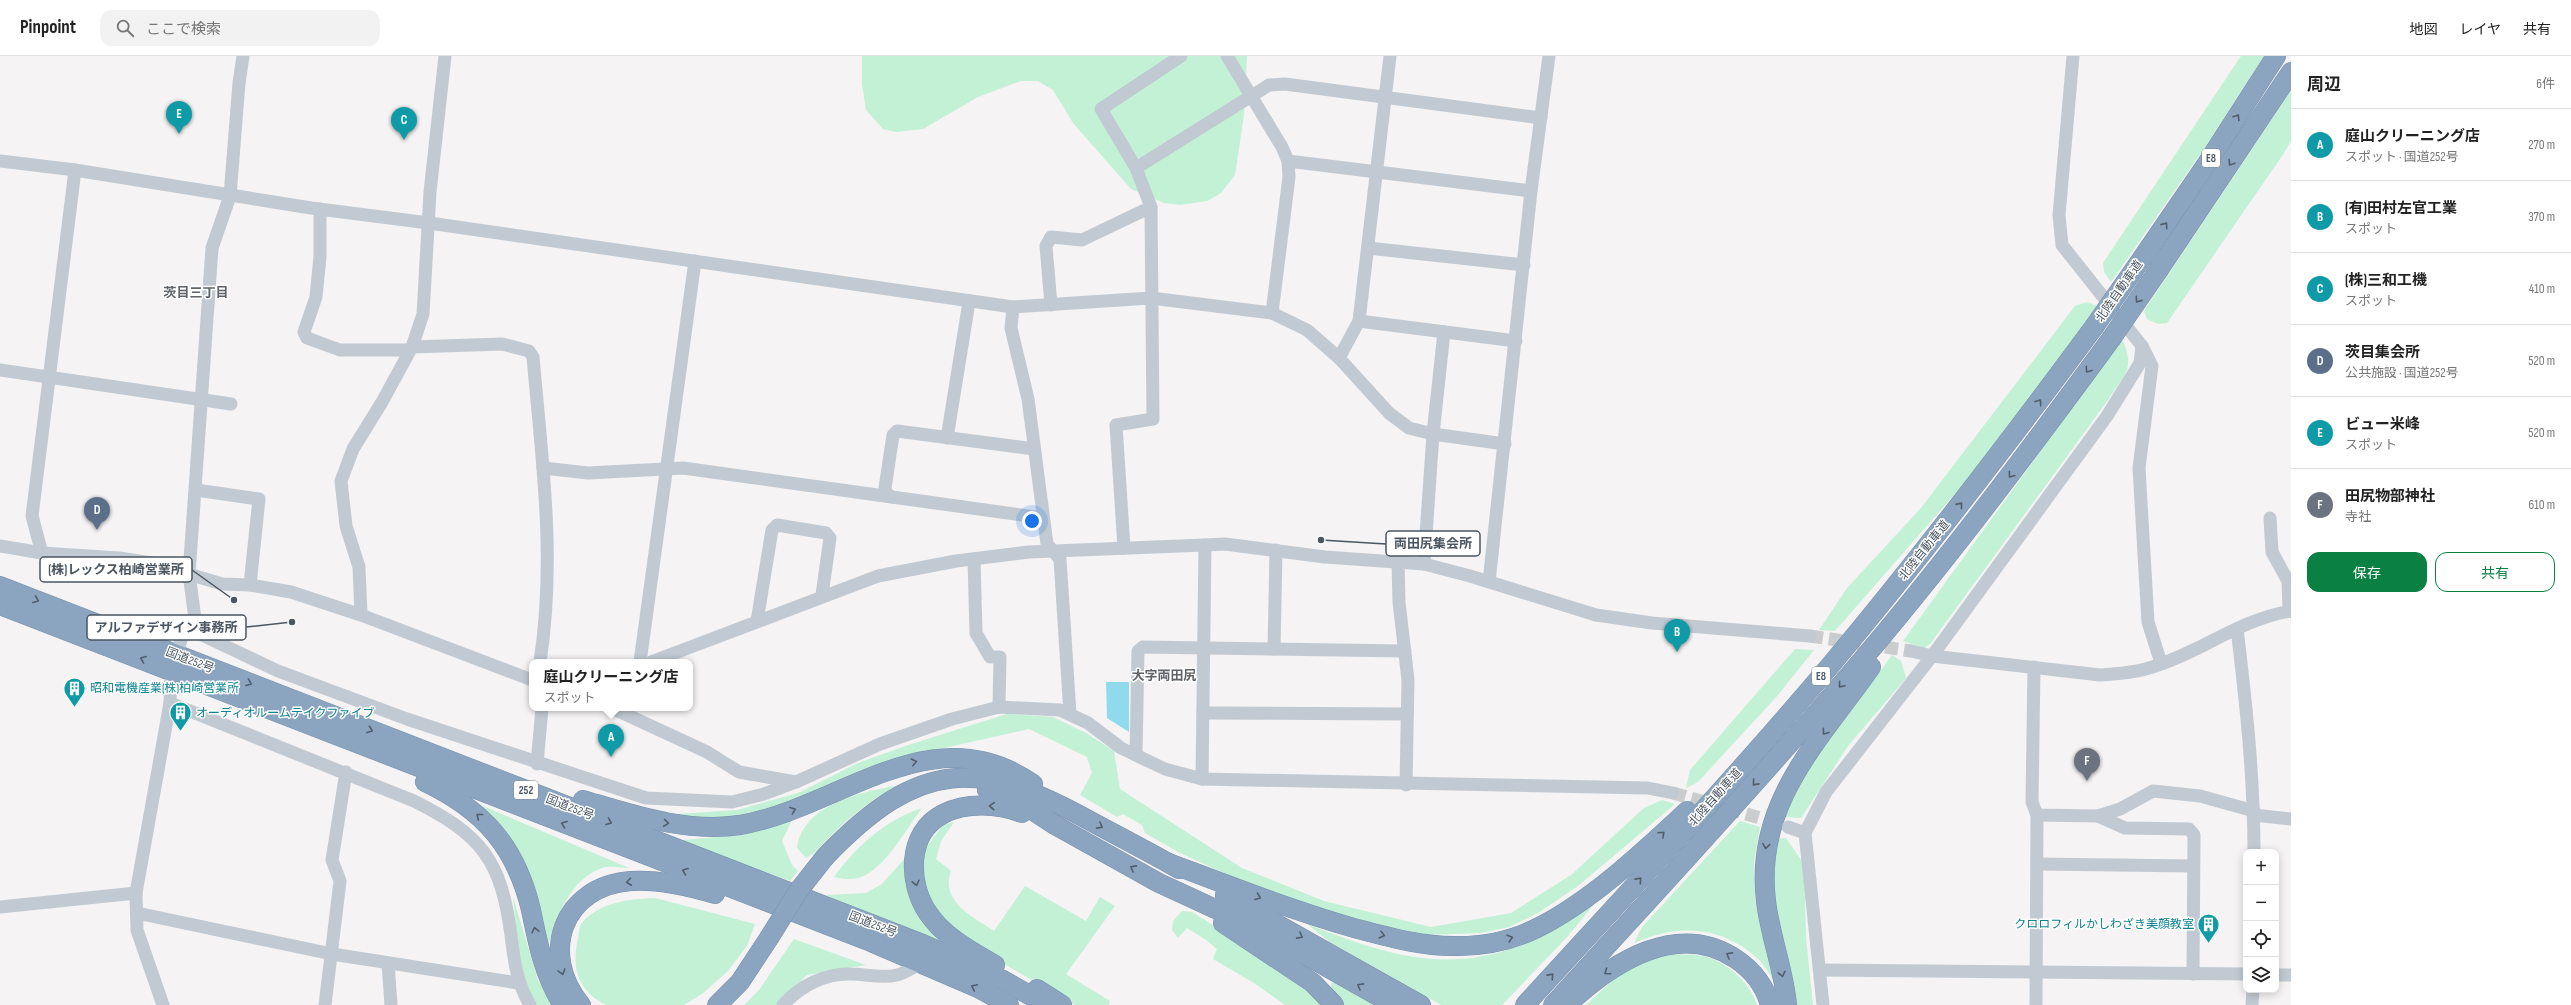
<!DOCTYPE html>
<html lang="ja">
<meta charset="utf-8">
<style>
body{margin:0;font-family:"Sofia Sans Condensed","Noto Sans JP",sans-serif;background:#f2f2f2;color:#222}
.controls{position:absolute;right:12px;bottom:12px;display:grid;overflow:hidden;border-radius:8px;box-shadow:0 2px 10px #0003}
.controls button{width:36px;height:36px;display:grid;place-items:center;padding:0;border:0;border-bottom:1px solid #e0e0e0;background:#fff;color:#222;font:20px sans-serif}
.you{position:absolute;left:1032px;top:465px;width:14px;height:14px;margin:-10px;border:3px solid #fff;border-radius:50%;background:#1a73e8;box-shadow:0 0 0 6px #1a73e833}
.badge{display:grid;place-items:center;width:26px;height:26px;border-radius:50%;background:#0b8043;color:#fff;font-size:13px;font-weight:700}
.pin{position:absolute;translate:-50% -33px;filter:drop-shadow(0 1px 2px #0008)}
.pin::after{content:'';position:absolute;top:21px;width:14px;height:12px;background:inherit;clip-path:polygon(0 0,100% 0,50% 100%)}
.popup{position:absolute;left:529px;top:603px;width:164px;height:52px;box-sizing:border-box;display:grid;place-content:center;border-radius:8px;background:#fff;filter:drop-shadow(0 1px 3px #0005);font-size:13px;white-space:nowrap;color:#767676}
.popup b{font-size:15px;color:#222}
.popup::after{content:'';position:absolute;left:50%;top:100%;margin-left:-8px;border:8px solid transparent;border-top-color:#fff}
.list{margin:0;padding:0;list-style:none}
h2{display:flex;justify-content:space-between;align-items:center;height:52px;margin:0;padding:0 16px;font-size:17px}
h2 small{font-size:13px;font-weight:400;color:#767676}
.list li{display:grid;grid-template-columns:26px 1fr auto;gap:12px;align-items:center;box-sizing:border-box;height:72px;padding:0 16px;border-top:1px solid #e0e0e0}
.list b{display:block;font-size:15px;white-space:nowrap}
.list p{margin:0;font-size:13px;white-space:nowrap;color:#767676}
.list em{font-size:13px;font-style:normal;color:#767676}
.actions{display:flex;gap:8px;padding:12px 16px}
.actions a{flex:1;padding:9px 0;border:1px solid #0b8043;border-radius:12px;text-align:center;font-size:14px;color:#0b8043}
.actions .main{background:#0b8043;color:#fff}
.icon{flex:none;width:22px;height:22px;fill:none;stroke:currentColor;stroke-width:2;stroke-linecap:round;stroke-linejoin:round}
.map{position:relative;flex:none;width:2291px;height:949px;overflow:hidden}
header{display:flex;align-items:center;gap:24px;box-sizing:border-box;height:56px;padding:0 20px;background:#fff;border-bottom:1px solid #e0e0e0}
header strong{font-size:19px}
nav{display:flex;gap:22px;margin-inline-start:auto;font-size:14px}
.search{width:280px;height:36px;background:#f2f2f2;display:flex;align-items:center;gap:10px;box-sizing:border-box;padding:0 14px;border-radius:12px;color:#767676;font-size:15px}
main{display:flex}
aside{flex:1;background:#fff}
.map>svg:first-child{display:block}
.green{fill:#c3f1d5}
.water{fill:#90daee}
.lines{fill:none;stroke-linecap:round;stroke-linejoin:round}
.minor-tunnel{stroke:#caccce;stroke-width:13;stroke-dasharray:13 6;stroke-linecap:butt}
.highway-casing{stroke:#7690ad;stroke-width:20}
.minor{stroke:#c1cad2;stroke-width:13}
.highway{stroke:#8ba5c1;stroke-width:19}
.highway-bridge-casing{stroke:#7690ad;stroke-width:20;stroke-linecap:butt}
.highway-bridge{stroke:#8ba5c1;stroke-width:19}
.oneway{stroke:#505e6b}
.labels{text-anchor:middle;stroke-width:3;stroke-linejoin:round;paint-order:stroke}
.shield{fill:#fff;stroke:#808990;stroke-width:1}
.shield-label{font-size:11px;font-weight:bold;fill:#4a5661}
.street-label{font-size:12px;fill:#4a5661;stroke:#fff}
.culture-label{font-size:12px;fill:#0d838f;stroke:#fff;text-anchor:start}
.neighbourhood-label{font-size:13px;font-weight:bold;fill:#5f6368;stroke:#fff}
.leader{fill:none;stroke:#4a5661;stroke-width:1.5}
.callout-dot{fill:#4a5661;stroke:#fff;stroke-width:1.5}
.callout{fill:#fff;stroke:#4a5661;stroke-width:1.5}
.callout-label{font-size:13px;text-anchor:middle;font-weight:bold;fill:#4a5661}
</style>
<header>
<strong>Pinpoint</strong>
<div class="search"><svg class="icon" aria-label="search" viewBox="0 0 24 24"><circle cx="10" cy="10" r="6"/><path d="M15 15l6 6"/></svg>ここで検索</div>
<nav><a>地図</a><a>レイヤ</a><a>共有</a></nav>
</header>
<main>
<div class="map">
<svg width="2291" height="949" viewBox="0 0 2291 949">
<rect width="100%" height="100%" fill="#f5f3f3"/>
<g class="green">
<path d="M862,0h385l-3,59 -9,60 -14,18 -14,8 -27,4 -16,-2 -33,-14 -58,-66 -20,-33 -15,-9h-17l-43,16 -55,32 -27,3 -13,-3 -17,-19 -4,-26z"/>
<path d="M2241,0h23l-56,87 -97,139 -7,-10 -1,-9z"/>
<path d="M2291,34v51l-7,12 -117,170 -9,1 -11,-5 -3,-8z"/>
<path d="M2087,246l10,4 -64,88 -73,94 -125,143 -16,-1 28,-42 74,-80 154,-202z"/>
<path d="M2122,283c14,31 2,35 -14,61l-178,244 -6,4 -21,-7z"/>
<path d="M1795,593l19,1 -36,45 -80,87 -12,6 4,-18z"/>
<path d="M1892,599l9,6 5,17 -58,68 -47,72 -17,-1 25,-50z"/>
<path d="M1007,658l46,3 33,16 28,18 6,38 122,79 82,33 107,26 80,-14 60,-38 73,-67 18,-8 13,4 -97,82 -40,27 -29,14 -28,6 -58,2 -93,-23 -89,-31 -63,-29 -33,-19 -3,-8 -19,-11 -6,3 -37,-22 12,-22 -5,-16 -58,-28 -121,27 -139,57 -64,7 -43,-5 75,-5 61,-17 60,-30 50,-18z"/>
<path d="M899,729c-37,19 -57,39 -86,69l-7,4 -9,-10c6,-44 65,-56 102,-63z"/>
<path d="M471,745l158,67c-7,0 -20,-3 -27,0 -33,12 -45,49 -54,78z"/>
<path d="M922,752c-15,20 -39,64 -64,70 -8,2 -16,1 -24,-1 22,-30 51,-57 88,-69z"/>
<path d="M792,764l-10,21 10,24 6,6 -8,10 -106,-38 -1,-3 59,-5z"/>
<path d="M1740,765l20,6 -6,35 1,36 20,85c-5,-8 -11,-19 -18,-25 -37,-33 -80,-34 -123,-15l8,-16z"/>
<path d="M954,766l-13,19 -5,18 15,12c-11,31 22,46 43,60l31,-45 61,35 14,-24 15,9 -49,68 44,27 -1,4h-34l-107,-62 -38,-39 -7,-20v-32l20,-27z"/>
<path d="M1786,782l18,26 2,74 7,67h-18l-24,-96 5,-70z"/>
<path d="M907,800l50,98 -131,-59 40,-2 16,-9z"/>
<path d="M1608,831l-40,49 -66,69h-61l-111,-63 -23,-18c72,28 135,51 212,22 33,-12 61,-37 89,-59z"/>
<path d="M513,841l25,83 14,25h-17l-15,-38z"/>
<path d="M655,842l100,26 -8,22 -19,25 -26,23 -18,11h-78c-28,-14 -35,-37 -28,-66 1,-5 1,-12 3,-15 18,-22 48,-25 74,-26z"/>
<path d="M1182,855l10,1 93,59 41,34h-41l-31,-22 -41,-24 4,-10 -11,-9 -19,-12 -9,10 -6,-8 1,-9z"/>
<path d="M794,883l72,26 -59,10 -31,30h-32l15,-15z"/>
<path d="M1674,898c9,1 20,0 29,2 23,5 47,26 54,49h-171l39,-36 22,-9z"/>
<path d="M1335,924l44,25h-36l-11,-12 -1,-9z"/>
</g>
<path class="water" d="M1106,626h23v50l-22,-14z"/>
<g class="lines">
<g class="minor-tunnel">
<path d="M1810,580l101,15"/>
<path d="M1673,737l108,31"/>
</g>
<defs>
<g id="highway">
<path d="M2143,201l63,-92 70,-109"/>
<path d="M2160,212l131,-196"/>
<path d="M0,530l923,358 78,35 46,26"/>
<path d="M0,549l871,337 107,46 31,17"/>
<path d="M425,726c59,28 91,65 106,128 7,34 13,66 32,95"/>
<path d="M987,734l31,11 37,24 104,58 102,47 133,75"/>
<path d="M583,744c51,15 103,33 157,25 100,-17 192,-112 293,-41"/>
<path d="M825,801c95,-99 153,-99 269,-34 28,15 57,30 85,46"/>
<path d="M1169,807c61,23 122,47 185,65 34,9 69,19 104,18 27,0 55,-6 79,-18 54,-27 106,-76 150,-117"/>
<path d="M1225,839l196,110"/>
<path d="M1223,867l90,60 21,22"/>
<path d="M995,909c-24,-14 -51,-28 -67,-52 -20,-29 -22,-80 15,-99 24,-12 55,-10 79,-1"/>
<path d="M1037,933l25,16"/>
<path d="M1569,947c44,-41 109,-83 167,-44 16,11 29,27 34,46"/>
<path d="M581,949c-42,-51 -19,-119 50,-124 28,-2 57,5 84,13"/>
<path d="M717,949l23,-23 29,-44"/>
<path d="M1525,949c102,-112 206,-222 304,-338 92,-110 180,-225 265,-340"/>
<path d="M1553,949c98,-108 197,-214 292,-325 94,-109 181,-225 266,-341"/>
<path d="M1787,949c-3,-35 -17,-69 -21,-104 -12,-98 53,-160 105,-234"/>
</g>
</defs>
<use href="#highway" class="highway-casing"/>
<g class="minor">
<path d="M1227,0l55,91 6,14 1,16 -17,136"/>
<path d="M0,105l75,9 236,38 118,15 584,84 138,-9 121,15 35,17 32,28 50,55 20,15 24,6 72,10"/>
<path d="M1288,105l243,30"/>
<path d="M1136,112l133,-83 16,-1 256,34"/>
<path d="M320,153v48l-4,40 -12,35 3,6 33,12h69"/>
<path d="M1368,192l156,17"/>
<path d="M1051,249l-5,-59 5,-9 31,3 69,-33"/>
<path d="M1013,251l-2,21 17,71 19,145 13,15 10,155"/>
<path d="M1359,265l157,20"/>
<path d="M2142,290l10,20 -13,102 9,154 13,41"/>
<path d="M412,291l90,-3 27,7 4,6c9,104 23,201 7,305"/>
<path d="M1339,302l20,-37 31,-265"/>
<path d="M0,314l231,34"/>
<path d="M947,382l22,-136"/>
<path d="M1034,393l-137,-18 -4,4 -8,53 2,6 5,3 151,21"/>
<path d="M543,412l45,5 95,-5 209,29"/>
<path d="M196,434l63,9 -9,86"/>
<path d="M2270,462l2,34 16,29 1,30"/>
<path d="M0,490l42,7 77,5 33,5 70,21 28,1 41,7 70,23 171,65"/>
<path d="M1124,492l-8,-123 37,-6 -2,-212 -15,-39 -35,-59 80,-53"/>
<path d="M42,497l-10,-37 43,-346"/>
<path d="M974,503l2,74 14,24h10l-1,50"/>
<path d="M1398,507l1,39 9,78 -2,105"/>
<path d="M1424,508l9,-130 11,-102"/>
<path d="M1489,526l42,-391 18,-135"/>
<path d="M361,559l-2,-48 -13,-41 -5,-45 12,-32 29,-47 30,-55 11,-33 7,-122 15,-136"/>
<path d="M757,565l15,-91 5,-5 49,8 4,5 -8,57"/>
<path d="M196,570l-7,-52 23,-326 18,-52 9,-113 4,-27"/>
<path d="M2237,573c9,74 17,148 17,223"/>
<path d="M1274,593l2,-99"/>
<path d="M1911,595l21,5 168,19c17,-1 33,-2 49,-7 49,-14 91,-49 142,-57"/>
<path d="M640,606l55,-401"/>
<path d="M651,606l227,-86 78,-15 73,-9 176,-7 20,-1 100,13 99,7 46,12 126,39 56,8 158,13"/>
<path d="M2034,611l-2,135 5,13 61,1 22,-7 33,-18 47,5 54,15"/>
<path d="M170,647l244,98c68,34 87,59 97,134 3,26 6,48 19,70"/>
<path d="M612,652l95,44 32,20 57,10"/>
<path d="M1203,657l204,1"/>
<path d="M1136,699l2,-104 5,-4 262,4"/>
<path d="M537,708l5,-56"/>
<path d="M1202,723l3,-234"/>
<path d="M2254,759l37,4"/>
<path d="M2098,760l27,12 64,1 5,6 -1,139"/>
<path d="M1788,771l17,6"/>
<path d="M2037,808l156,2"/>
<path d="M0,851l136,-14"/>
<path d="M137,857l195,41 186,29"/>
<path d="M388,907l3,42"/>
<path d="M1820,914l426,4"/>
<path d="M2276,919h15"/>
<path d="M163,949l-26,-75 -1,-37 34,-190 1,-32 13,-40 12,-5 6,9 76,36 129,48 239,79 86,4 32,-8 32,-12 84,-38 72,-25 47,-12 61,3 28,13 33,25 44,21 37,10 446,9 25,5"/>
<path d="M325,949l15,-124 -8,-21 14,-88"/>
<path d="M783,949c17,-19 42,-32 68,-31 15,0 30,5 46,1 8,-2 17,-8 24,-12"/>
<path d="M1823,949l-18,-172 21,-41 106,-136 175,-240 33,-53 2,-17 -80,-101 -3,-30 14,-159"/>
<path d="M2036,949l1,-190"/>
<path d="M2252,949l1,-15"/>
</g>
<use href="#highway" class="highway"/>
<defs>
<g id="highway-bridge">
<path d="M2094,271l49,-70"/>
<path d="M2111,283l49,-71"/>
<path d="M769,882l30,-48 26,-33"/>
</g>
</defs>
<use href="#highway-bridge" class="highway-bridge-casing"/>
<use href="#highway-bridge" class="highway-bridge"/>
</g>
<defs><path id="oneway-chevron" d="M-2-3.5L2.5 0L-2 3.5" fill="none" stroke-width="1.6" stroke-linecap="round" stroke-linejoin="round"/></defs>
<g class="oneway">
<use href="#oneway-chevron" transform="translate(2237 61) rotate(-57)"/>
<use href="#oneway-chevron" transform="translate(2231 107) rotate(123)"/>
<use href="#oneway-chevron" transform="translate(2165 169) rotate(-55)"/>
<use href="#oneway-chevron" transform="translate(2138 244) rotate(125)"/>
<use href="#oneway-chevron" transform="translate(2088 314) rotate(126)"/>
<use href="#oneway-chevron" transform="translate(2039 346) rotate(-54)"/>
<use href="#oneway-chevron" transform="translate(2011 419) rotate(127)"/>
<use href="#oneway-chevron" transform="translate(1960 449) rotate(-51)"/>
<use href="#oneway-chevron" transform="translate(36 544) rotate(22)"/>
<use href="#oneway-chevron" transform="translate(143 603) rotate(-159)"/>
<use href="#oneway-chevron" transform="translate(249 627) rotate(21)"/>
<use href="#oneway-chevron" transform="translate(1841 629) rotate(131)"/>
<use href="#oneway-chevron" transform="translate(370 674) rotate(21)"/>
<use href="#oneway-chevron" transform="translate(1825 676) rotate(126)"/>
<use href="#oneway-chevron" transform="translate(914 706) rotate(-13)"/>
<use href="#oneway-chevron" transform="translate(1755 727) rotate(132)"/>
<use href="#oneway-chevron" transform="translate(992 750) rotate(-176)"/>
<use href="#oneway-chevron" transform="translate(793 754) rotate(-20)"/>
<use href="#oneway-chevron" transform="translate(479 760) rotate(-141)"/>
<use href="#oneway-chevron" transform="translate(609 766) rotate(21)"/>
<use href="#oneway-chevron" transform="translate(666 767) rotate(8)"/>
<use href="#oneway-chevron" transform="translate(564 768) rotate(-159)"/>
<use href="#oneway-chevron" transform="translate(1100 770) rotate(29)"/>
<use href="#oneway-chevron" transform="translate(1662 778) rotate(-43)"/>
<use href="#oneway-chevron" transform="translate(1766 790) rotate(97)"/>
<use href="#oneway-chevron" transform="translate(1133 812) rotate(-151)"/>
<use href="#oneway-chevron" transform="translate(685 815) rotate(-159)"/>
<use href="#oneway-chevron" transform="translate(1639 824) rotate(-48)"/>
<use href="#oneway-chevron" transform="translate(629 826) rotate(173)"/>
<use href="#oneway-chevron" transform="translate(916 827) rotate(77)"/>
<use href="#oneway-chevron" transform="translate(1258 841) rotate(21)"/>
<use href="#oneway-chevron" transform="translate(535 874) rotate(-103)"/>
<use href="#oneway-chevron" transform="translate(1382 879) rotate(14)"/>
<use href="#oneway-chevron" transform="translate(1300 880) rotate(29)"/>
<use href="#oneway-chevron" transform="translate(1510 882) rotate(-17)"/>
<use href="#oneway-chevron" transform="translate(1729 899) rotate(-151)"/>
<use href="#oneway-chevron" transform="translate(562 916) rotate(74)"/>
<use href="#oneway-chevron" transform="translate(1607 916) rotate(145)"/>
<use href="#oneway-chevron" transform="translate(1782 918) rotate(77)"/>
<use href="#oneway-chevron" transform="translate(1551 920) rotate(-48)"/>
<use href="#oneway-chevron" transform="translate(1360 930) rotate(-151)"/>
<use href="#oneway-chevron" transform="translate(974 931) rotate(-155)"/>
</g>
<defs>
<symbol id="building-pin" viewBox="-11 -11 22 30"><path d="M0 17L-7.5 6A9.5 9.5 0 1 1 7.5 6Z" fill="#0f9aa8" stroke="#fff"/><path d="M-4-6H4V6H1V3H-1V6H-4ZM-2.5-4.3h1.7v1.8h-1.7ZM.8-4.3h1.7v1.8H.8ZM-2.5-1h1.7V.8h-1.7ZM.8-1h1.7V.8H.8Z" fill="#fff"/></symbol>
</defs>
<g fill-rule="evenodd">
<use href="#building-pin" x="62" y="620" width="25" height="34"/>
<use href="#building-pin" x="168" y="644" width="25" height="34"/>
<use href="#building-pin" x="2196" y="856" width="25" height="34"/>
</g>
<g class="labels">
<g class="shield">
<rect x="2202" y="93" width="18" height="18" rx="3"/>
<rect x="1812" y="611" width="18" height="18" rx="3"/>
<rect x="514" y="725" width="24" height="18" rx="3"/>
</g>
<g class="shield-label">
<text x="2211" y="106">E8</text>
<text x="1821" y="624">E8</text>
<text x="526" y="738">252</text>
</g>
<g class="street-label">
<text transform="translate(2119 235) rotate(-55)" y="4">北陸自動車道</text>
<text transform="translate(1924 494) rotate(-51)" y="4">北陸自動車道</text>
<text transform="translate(190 604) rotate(21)" y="4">国道252号</text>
<text transform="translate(1715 741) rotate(-48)" y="4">北陸自動車道</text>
<text transform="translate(570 751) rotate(21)" y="4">国道252号</text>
<text transform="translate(873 868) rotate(21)" y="4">国道252号</text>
</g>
<g class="culture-label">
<text x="90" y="636">昭和電機産業(株)柏崎営業所</text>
<text x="196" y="661">オーディオルームテイクファイブ</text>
<text x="2194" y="872" text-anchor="end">クロロフィルかしわざき美顔教室</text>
</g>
<g class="neighbourhood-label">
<text x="196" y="241">茨目三丁目</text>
<text x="1164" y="624">大字両田尻</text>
</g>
</g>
<path class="leader" d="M1321 484L1386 488M234 544L192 514M292 566L246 571"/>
<g class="callout-dot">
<circle cx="1321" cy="484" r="4"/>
<circle cx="234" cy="544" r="4"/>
<circle cx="292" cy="566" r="4"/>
</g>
<g class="callout">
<rect x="1386" y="475" width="94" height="25" rx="4"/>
<rect x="40" y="501" width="152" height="25" rx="4"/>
<rect x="87" y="559" width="159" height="25" rx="4"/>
</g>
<g class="callout-label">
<text x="1433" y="492">両田尻集会所</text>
<text x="116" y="518">(株)レックス柏崎営業所</text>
<text x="166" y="576">アルファデザイン事務所</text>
</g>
</svg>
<div class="controls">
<button>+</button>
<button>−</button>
<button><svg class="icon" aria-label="locate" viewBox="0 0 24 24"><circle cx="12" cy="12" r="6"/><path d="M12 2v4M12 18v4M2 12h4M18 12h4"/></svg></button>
<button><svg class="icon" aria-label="layers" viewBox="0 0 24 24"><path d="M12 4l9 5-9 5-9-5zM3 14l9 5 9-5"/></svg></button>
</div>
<div class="you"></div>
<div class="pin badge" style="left:611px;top:701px;background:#0f9aa8">A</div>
<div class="popup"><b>庭山クリーニング店</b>スポット</div>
<div class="pin badge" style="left:1677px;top:596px;background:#0f9aa8">B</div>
<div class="pin badge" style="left:404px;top:84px;background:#0f9aa8">C</div>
<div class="pin badge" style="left:97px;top:474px;background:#5c6f8a">D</div>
<div class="pin badge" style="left:179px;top:78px;background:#0f9aa8">E</div>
<div class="pin badge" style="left:2087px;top:725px;background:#6b7280">F</div>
</div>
<aside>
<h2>周辺<small>6件</small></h2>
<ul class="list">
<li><span class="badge" style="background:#0f9aa8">A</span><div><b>庭山クリーニング店</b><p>スポット · 国道252号</p></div><em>270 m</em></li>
<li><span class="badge" style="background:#0f9aa8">B</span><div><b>(有)田村左官工業</b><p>スポット</p></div><em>370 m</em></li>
<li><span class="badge" style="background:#0f9aa8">C</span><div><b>(株)三和工機</b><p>スポット</p></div><em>410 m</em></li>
<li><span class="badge" style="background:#5c6f8a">D</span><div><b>茨目集会所</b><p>公共施設 · 国道252号</p></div><em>520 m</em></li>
<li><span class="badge" style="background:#0f9aa8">E</span><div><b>ビュー米峰</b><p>スポット</p></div><em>520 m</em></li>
<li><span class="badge" style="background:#6b7280">F</span><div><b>田尻物部神社</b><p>寺社</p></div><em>610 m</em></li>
</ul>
<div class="actions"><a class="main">保存</a><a>共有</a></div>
</aside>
</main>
